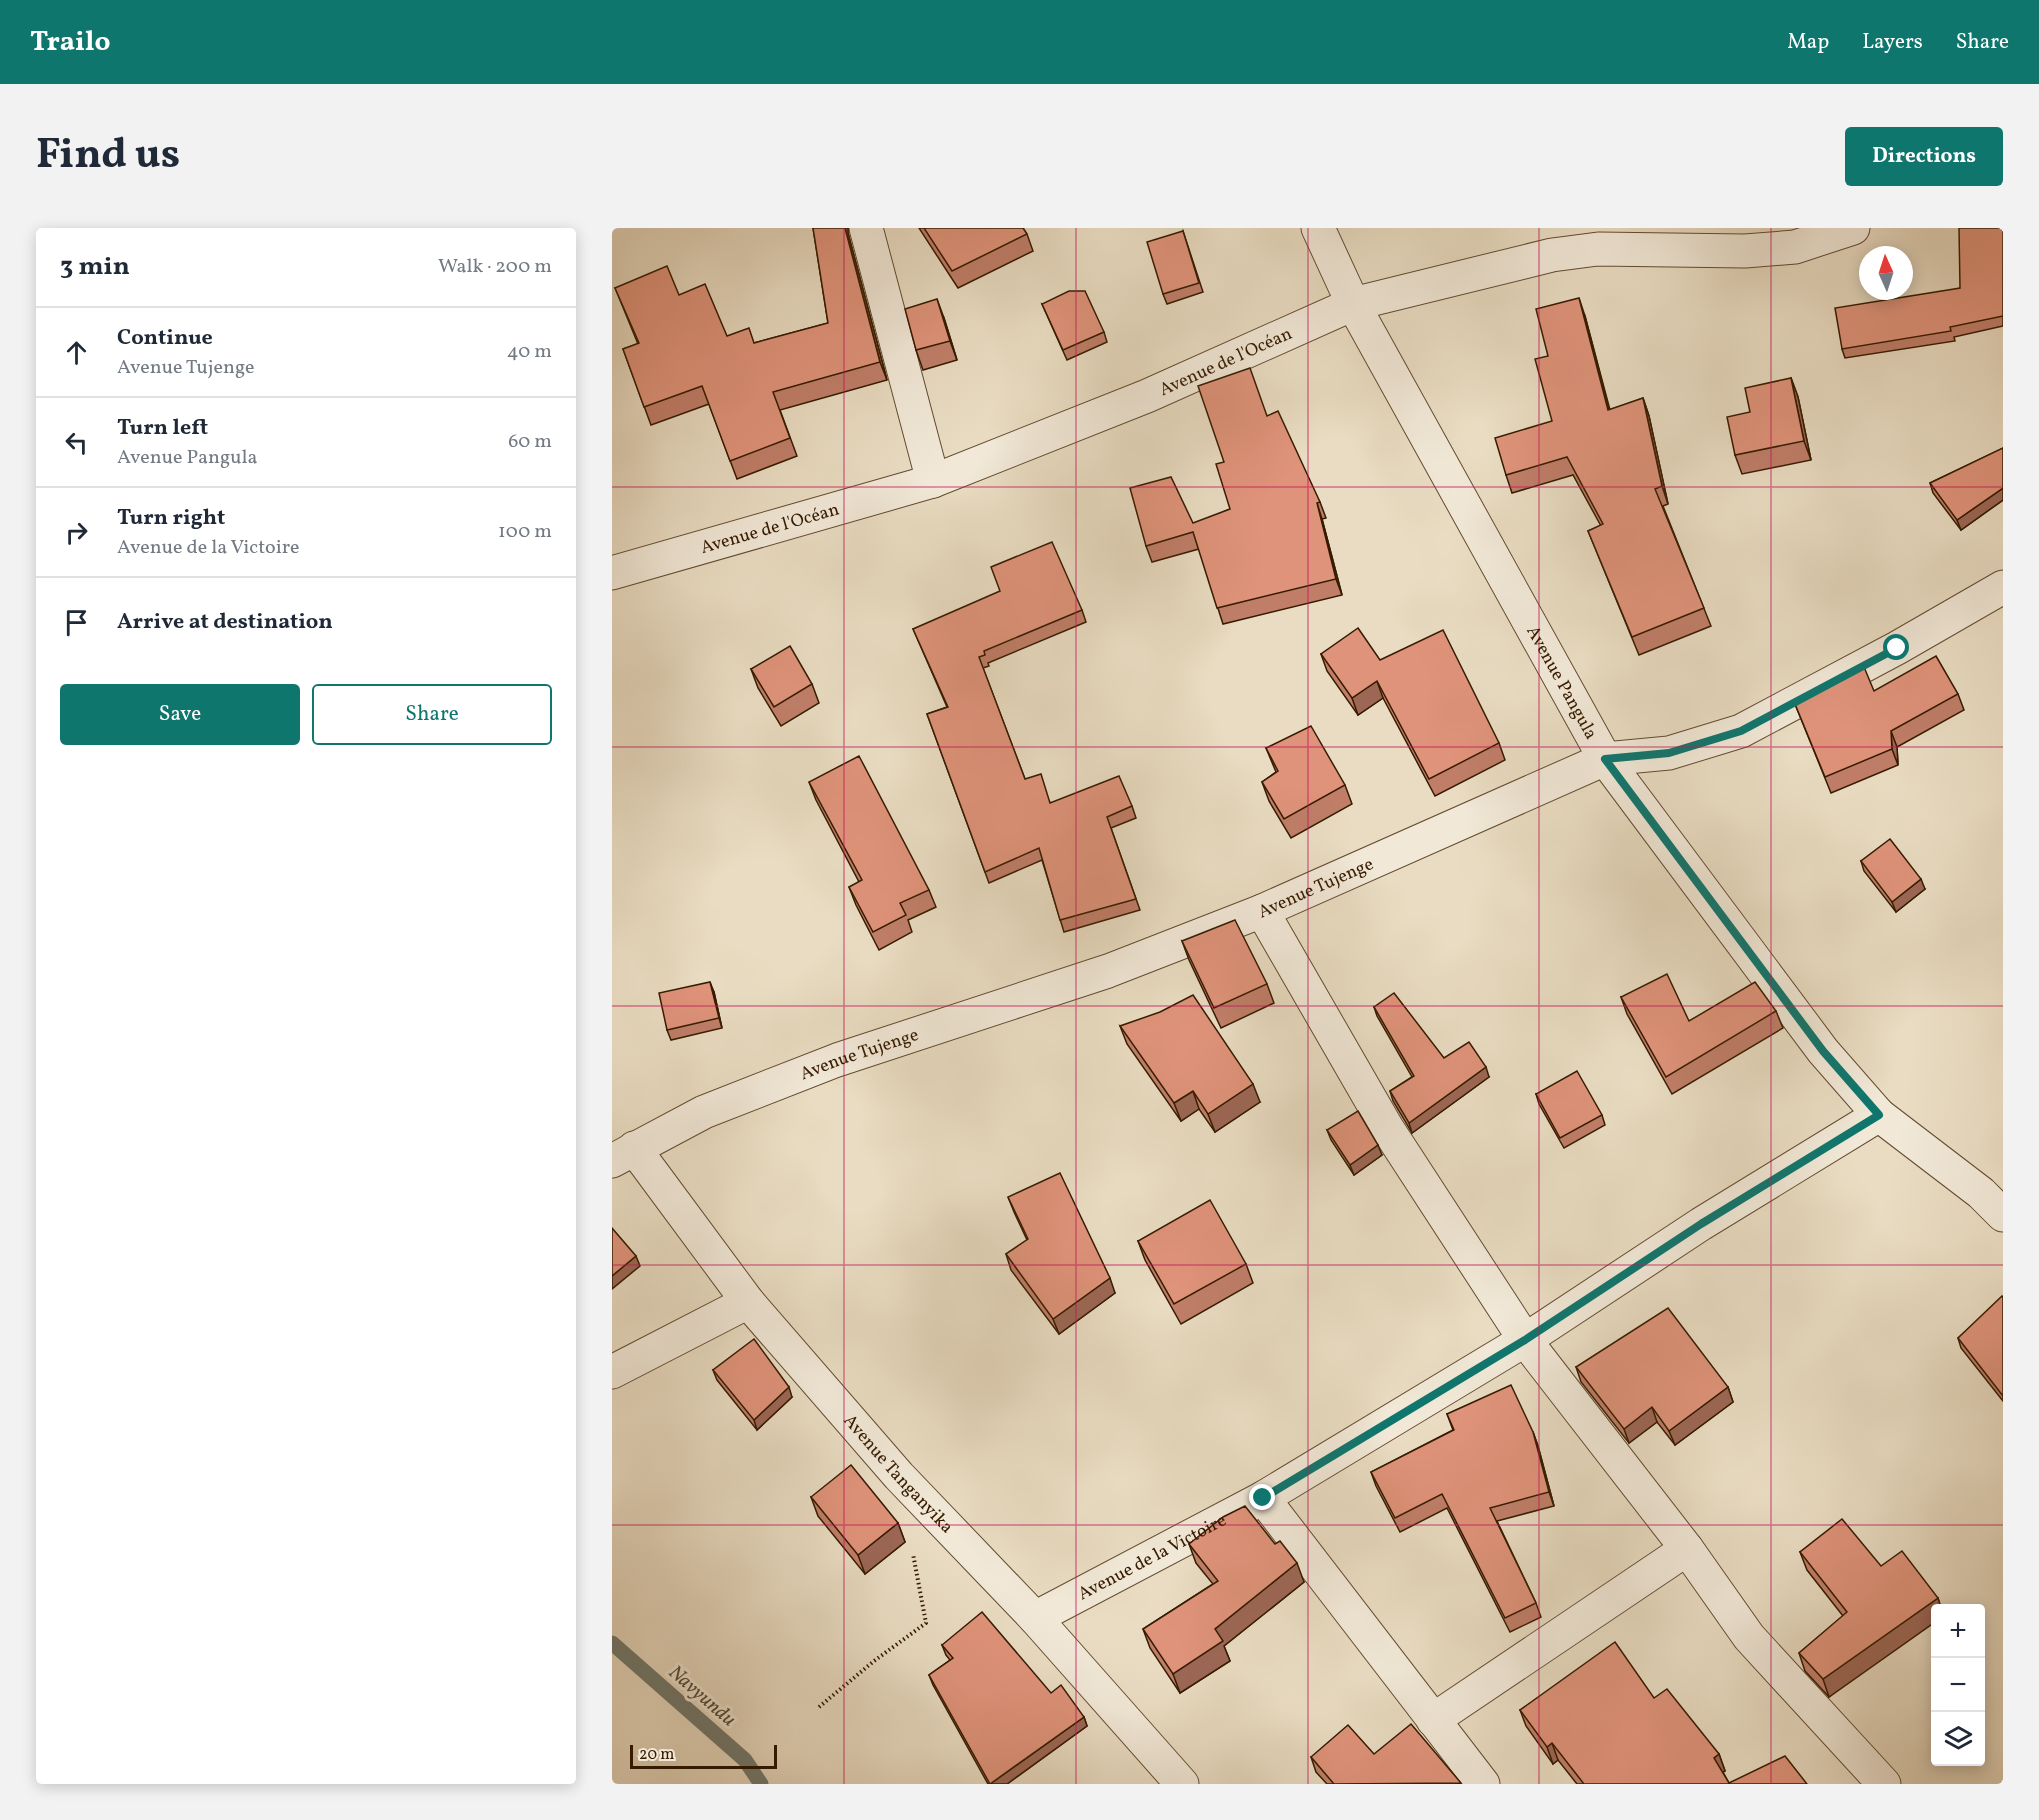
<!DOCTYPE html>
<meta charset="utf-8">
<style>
body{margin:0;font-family:Vollkorn,serif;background:#f2f2f3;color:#1f2937}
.controls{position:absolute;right:18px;bottom:18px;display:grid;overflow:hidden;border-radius:6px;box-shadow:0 3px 15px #0003}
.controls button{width:54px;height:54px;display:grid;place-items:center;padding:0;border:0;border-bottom:2px solid #e0e1e3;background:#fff;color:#1f2937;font:30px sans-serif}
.compass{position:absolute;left:1247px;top:18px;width:54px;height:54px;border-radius:50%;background:#fff;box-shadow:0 3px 15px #0003;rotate:357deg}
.scale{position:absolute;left:18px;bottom:15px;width:147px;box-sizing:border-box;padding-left:6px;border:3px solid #361b00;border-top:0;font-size:16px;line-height:21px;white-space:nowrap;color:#361b00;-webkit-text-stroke:4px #f1e8d7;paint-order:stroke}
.stop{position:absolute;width:18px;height:18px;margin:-14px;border:4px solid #0f766e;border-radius:50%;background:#fff}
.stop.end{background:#0f766e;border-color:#fff;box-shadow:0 2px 6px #0008}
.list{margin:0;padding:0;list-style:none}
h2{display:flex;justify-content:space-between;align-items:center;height:78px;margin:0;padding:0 24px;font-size:26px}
h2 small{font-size:20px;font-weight:400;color:#747a83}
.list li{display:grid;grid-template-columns:39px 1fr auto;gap:18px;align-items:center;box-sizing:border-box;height:90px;padding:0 24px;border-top:2px solid #e0e1e3}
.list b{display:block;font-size:22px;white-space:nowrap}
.list p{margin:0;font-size:20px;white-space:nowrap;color:#747a83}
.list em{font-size:20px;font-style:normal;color:#747a83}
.actions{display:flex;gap:12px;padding:18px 24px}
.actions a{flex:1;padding:14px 0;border:2px solid #0f766e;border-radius:6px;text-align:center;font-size:21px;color:#0f766e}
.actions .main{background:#0f766e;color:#fff}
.icon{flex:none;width:33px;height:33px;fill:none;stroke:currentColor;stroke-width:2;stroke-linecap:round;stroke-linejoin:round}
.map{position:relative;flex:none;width:1391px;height:1556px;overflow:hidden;border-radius:6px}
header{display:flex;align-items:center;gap:36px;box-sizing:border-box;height:84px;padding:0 30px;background:#0f766e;color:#fff}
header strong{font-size:28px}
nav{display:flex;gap:33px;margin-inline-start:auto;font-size:21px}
.intro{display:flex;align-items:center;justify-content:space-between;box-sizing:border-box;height:144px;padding:0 36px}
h1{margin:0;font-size:42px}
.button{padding:15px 27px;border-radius:6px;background:#0f766e;color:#fff;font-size:21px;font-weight:700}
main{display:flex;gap:36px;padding:0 36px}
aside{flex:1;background:#fff;border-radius:6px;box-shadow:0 3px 15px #0003}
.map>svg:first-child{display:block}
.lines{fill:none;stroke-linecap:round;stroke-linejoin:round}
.stream{stroke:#717a70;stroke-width:15}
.minor-casing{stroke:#634b30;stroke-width:35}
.path{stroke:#361b00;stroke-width:4;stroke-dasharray:1.5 3;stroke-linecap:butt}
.minor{stroke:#f1e8d7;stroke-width:33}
.wall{fill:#c07e69;stroke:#361b00;stroke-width:1.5}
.shaded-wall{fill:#9c6755;stroke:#361b00;stroke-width:1.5}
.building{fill:#df937a;stroke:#361b00;stroke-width:1.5}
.route{stroke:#0f766e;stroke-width:8}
.grid{fill:none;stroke:#c2185b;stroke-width:1.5;stroke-opacity:0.55}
.labels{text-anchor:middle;stroke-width:6;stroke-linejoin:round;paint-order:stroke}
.street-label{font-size:18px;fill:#361b00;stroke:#f1e8d7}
.water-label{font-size:20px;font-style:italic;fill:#544b38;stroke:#f1e8d7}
</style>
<header>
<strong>Trailo</strong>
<nav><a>Map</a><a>Layers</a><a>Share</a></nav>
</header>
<div class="intro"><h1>Find us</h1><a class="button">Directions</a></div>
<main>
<aside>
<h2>3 min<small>Walk · 200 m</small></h2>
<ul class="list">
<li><svg class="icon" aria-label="ahead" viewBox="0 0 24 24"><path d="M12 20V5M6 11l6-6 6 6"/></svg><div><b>Continue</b><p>Avenue Tujenge</p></div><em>40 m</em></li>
<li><svg class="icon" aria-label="left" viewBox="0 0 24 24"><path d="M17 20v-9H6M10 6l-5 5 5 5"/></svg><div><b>Turn left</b><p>Avenue Pangula</p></div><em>60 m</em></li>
<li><svg class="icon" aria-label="right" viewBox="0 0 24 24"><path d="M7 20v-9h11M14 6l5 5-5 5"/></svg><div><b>Turn right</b><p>Avenue de la Victoire</p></div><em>100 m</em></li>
<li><svg class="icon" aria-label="arrive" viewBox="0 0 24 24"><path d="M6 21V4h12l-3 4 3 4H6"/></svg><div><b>Arrive at destination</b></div></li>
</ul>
<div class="actions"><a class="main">Save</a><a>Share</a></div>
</aside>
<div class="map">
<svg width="1391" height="1556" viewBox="0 0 1391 1556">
<rect width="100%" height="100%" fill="#e9dcc2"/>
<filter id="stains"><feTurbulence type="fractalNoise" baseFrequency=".00333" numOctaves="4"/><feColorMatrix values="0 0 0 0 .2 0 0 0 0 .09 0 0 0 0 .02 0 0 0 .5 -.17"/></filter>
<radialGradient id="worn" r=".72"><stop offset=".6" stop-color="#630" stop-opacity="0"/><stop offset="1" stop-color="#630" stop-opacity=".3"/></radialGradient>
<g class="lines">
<path class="stream" d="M0,1415l133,117 16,24"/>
<defs>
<g id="minor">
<path d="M254,0l67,253"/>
<path id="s1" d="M706,0l35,76 252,455 218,292 56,64 102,78 22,22"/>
<path id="s2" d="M0,345l321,-92 214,-85 206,-92 199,-49 46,-6 147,2 50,-4 58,-19"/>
<path d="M650,683l125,217 138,212 162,209 62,88 135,147"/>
<path id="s3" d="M22,920l114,154 151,174 136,142 147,166"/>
<path id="s4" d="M0,933l92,-49 133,-52 271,-89 154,-60 343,-152 64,-6 72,-22 156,-83 106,-61"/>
<path d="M0,1144l136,-70"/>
<path d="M651,1270l220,286"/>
<path id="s5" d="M423,1390l228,-120 262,-158 176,-116 178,-109"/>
<path d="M821,1492l254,-171"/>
</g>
</defs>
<use href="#minor" class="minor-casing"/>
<path class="path" d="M207,1479l55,-46 52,-38 -13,-69"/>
<use href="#minor" class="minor"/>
</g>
<g class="wall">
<path d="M201,0h35v5l39,147 -107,30 17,46 -60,23 -28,-75 -58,21 -28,-76 15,-5 -23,-56 64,7 48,41 27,7 74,-20z"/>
<path d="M307,0h104l4,6 6,17 -75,37z"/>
<path d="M1391,0v98l-49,11 1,4 -110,17 -3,-9 118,-61z"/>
<path d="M571,3l20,61 -36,12 -4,-10z"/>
<path d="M430,76l62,28 3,10 -40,18z"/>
<path d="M973,88l25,94 33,-12 6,18 19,88 -5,2 48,120 -72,29 -51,-124 13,-5 -28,-51 -61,18 -6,-18 46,-54 -4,-65z"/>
<path d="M332,90l13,42 -34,10 -7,-20z"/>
<path d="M1179,150l7,19 13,63 -69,14 -7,-19 15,-43z"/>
<path d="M655,188l53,86 6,16 -4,1 20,76 -119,29 -24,-75 -47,13 -6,-16 84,-37 -6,-47z"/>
<path d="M1391,220v52l-42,30 -28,-37 -3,-10z"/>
<path d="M470,382l4,12 -98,41 1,3 -6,2 42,111 26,24 81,3 4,12 -25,10 29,82 -76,22 -22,-72 -53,23 -62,-169 20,-7 -34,-78z"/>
<path d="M709,426l59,6 119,83 6,17 -70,36 -52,-98 -25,17 -31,-44z"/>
<path d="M139,441l61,15 7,19 -38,23 -23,-38z"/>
<path d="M1262,463l84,3 6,16 -67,37 1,18 -67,28 -36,-89z"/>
<path d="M654,520l79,37 7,19 -61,34 -22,-37 -7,-19 14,-10z"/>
<path d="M197,554l120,108 7,17 -28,13 4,12 -33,18 -23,-45 -7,-18 10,-5 -43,-82z"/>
<path d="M1249,633l64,28 -29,23 -32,-41z"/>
<path d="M570,713l85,43 7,19 -53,25 -32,-68z"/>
<path d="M102,764l8,36 -51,12 -4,-10z"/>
<path d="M1009,769l68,24 87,-10 7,17 -111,66 -45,-80z"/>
<path d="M762,779l70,51 45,19 -77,56 -19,-32 -3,-10 22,-14 -35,-61z"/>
<path d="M508,798l140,76 -45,30 -16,-23 -18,12 -54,-77z"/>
<path d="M924,866l66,21 3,10 -41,23 -25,-44z"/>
<path d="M715,902l55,25 -28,20 -23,-35z"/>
<path d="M396,969l107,96 -56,41 -48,-64 -5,-16 21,-14 -13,-28z"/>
<path d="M526,1013l108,23 7,19 -72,41 -36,-64z"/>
<path d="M1391,1070v103l-42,-53 -3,-10z"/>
<path d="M964,1139l152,20 5,15 -58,43 -18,-23 -28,21 -48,-61z"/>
<path d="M101,1142l79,27 -35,33 -40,-50z"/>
<path d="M835,1186l86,18 5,14 16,60 -57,15 39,82 5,14 -31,15 -63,-124 -47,24 -24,-46 -5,-14 82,-42z"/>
<path d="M199,1269l87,26 7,19 -40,32 -47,-58z"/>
<path d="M577,1316l115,38 -80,64 6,15 -50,32 -30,-45 -7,-19 70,-45 -17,-21z"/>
<path d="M1188,1324l81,14 57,32 3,10h-6l-106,89 -24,-26 -6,-18 44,-37 -36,-46z"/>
<path d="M330,1417l109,48 33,24 3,9 -80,58h-19l-55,-99 -4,-10 21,-15 -4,-5z"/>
<path d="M1042,1470l65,56 6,17 -2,1 6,11 78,1h-230l-19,-24 -5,4 -27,-38 -6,-16z"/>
<path d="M762,1526l87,30h-134l-11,-12 -5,-15z"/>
</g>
<g class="shaded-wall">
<path d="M233,0h3v5l39,147 -7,-18z"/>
<path d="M967,70l6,18 29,112 -6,-18z"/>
<path d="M325,71l7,19 13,42 -7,-19z"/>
<path d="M1179,150l7,19 13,63 -7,-19z"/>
<path d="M1031,170l6,18 19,88 -6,-18z"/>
<path d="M1391,260v12l-42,30 -4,-10z"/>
<path d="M705,275l5,16 20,76 -6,-16z"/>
<path d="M765,453l6,17 -25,17 -6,-17z"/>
<path d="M1279,503l6,16 1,18 -6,-16z"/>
<path d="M1309,651l4,10 -29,23 -4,-10z"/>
<path d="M98,754l4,10 8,36 -3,-10z"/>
<path d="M874,839l3,10 -77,56 -3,-10z"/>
<path d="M641,856l7,18 -45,30 -7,-18z"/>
<path d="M581,863l6,18 -18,12 -7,-18z"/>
<path d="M766,917l4,10 -28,20 -4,-10z"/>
<path d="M24,1028l4,10 -28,23v-13z"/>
<path d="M498,1050l5,15 -56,41 -6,-15z"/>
<path d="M177,1159l3,10 -35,33 -3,-10z"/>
<path d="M1116,1159l5,15 -58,43 -6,-14z"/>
<path d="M1040,1179l5,15 -28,21 -5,-14z"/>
<path d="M921,1204l5,14 16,60 -5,-14z"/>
<path d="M286,1295l7,19 -40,32 -7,-19z"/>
<path d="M685,1335l7,19 -80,64 6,15 -50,32 -7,-19 42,-45z"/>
<path d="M1326,1370l3,10h-6v14l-106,75 -6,-18z"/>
<path d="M472,1489l3,9 -80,58h-17z"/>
<path d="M940,1515l6,17 -5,4 -6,-17z"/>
<path d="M1107,1526l6,17 -5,3 -6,-16z"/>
</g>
<g class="building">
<path d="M201,0h32l35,134 -107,30 17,46 -60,23 -28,-75 -58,21 -21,-58 16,-6 -24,-55 52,-22 12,29 26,-11 22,52 22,-8 5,15 74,-20z"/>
<path d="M312,0h99l4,6 -75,37z"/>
<path d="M1347,0h44v88l-53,11 1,4 -109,18 -7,-41 125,-20z"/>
<path d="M571,3l16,52 -36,11 -16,-52z"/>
<path d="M457,63h16l19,41 -41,18 -21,-46z"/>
<path d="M967,70l29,112 35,-12 19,88 -7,3 49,119 -72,29 -44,-106 15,-7 -36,-67 -61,18 -11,-37 57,-17 -17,-62 13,-3 -12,-47z"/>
<path d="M325,71l13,42 -34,9 -11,-41z"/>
<path d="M638,140l17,48 11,-5 42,91 -3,1 19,76 -119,29 -24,-76 -47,14 -16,-58 41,-11 22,46 37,-14 -14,-45 8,-2 -26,-76z"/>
<path d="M1179,150l13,63 -69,14 -8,-38 23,-5 -5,-24z"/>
<path d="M1391,220v40l-46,32 -27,-37z"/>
<path d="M440,314l30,68 -98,41 1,4 -6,2 46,122 16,-5 9,29 69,-27 13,30 -25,11 29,82 -76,21 -21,-72 -54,24 -58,-158 21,-7 -35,-78 87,-38 -9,-24z"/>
<path d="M746,400l22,32 63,-30 56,113 -70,36 -52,-98 -25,17 -31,-44z"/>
<path d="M178,418l22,38 -38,23 -23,-38z"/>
<path d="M1324,428l22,38 -67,37 1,18 -67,28 -30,-73 69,-37 10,24z"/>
<path d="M699,498l34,59 -61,34 -22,-37 16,-11 -12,-23z"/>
<path d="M247,528l70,134 -29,13 6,12 -33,17 -24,-45 13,-7 -53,-98z"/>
<path d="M1278,611l31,40 -29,23 -31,-41z"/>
<path d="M623,692l32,64 -53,24 -32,-67z"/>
<path d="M1055,746l22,47 66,-39 21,29 -110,66 -45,-80z"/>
<path d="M98,754l9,36 -52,12 -8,-37z"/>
<path d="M782,765l50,65 25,-16 17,25 -77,56 -19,-32 24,-15 -40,-69z"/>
<path d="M581,767l60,89 -45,30 -15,-23 -19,12 -54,-77 40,-14z"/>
<path d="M965,843l25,44 -42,23 -24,-44z"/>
<path d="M746,883l20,34 -28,20 -23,-35z"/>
<path d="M448,945l50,105 -57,41 -47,-65 22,-15 -20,-42z"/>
<path d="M598,972l36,64 -72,40 -36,-63z"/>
<path d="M0,1000l24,28 -24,20z"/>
<path d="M1390,1068l1,2v98l-45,-58z"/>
<path d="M1056,1080l60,79 -59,44 -17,-24 -28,22 -48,-62z"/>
<path d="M142,1111l35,48 -35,33 -41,-50z"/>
<path d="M899,1157l22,47 16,60 -59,16 46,95 -31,15 -63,-124 -47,24 -24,-46 83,-42 -7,-16z"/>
<path d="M239,1237l47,58 -40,32 -47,-58z"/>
<path d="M633,1278l30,38 5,-3 17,22 -82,66 8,12 -50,33 -30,-45 75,-48 -29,-37 34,-27z"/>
<path d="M1230,1291l39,47 21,-15 36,47 -115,81 -24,-26 48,-41 -47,-60z"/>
<path d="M370,1384l69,81 10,-8 23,32 -94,67 -61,-109 24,-17 -11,-13z"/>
<path d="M1003,1414l39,56 13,-9 52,65 -5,4 15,25 56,-27 22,28h-223l-32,-41 -5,4 -27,-37z"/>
<path d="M799,1496l50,59 -127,1 -23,-27 37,-32 26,29z"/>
</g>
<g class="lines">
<path class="route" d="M651,1270l262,-158 176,-116 178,-109 -56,-64 -218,-292 64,-6 72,-22 156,-83"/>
</g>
<path class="grid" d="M232,0v1556M464,0v1556M696,0v1556M927,0v1556M1159,0v1556M0,259h1391M0,519h1391M0,778h1391M0,1037h1391M0,1297h1391"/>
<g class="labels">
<g class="street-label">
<text dy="6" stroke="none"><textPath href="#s2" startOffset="650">Avenue de l'Océan</textPath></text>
<text dy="6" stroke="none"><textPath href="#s2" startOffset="164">Avenue de l'Océan</textPath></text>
<text dy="6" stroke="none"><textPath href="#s1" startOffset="516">Avenue Pangula</textPath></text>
<text dy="6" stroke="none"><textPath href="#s4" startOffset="756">Avenue Tujenge</textPath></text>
<text dy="6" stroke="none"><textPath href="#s4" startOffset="270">Avenue Tujenge</textPath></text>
<text dy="6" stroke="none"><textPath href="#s3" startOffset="420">Avenue Tanganyika</textPath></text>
<text dy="6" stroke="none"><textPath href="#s5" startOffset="132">Avenue de la Victoire</textPath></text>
</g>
<g class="water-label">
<text transform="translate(91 1467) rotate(41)" y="7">Navyundu</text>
</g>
</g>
<rect width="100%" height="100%" filter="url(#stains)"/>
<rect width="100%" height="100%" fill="url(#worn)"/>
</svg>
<div class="controls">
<button>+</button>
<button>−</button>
<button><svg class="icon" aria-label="layers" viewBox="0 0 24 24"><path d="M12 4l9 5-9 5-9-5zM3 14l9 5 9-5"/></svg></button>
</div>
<svg class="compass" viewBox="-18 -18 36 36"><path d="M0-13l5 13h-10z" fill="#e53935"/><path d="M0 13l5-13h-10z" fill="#747a83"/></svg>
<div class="scale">20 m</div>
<div class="stop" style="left:1285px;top:420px"></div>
<div class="stop end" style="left:651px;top:1270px"></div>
</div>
</main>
